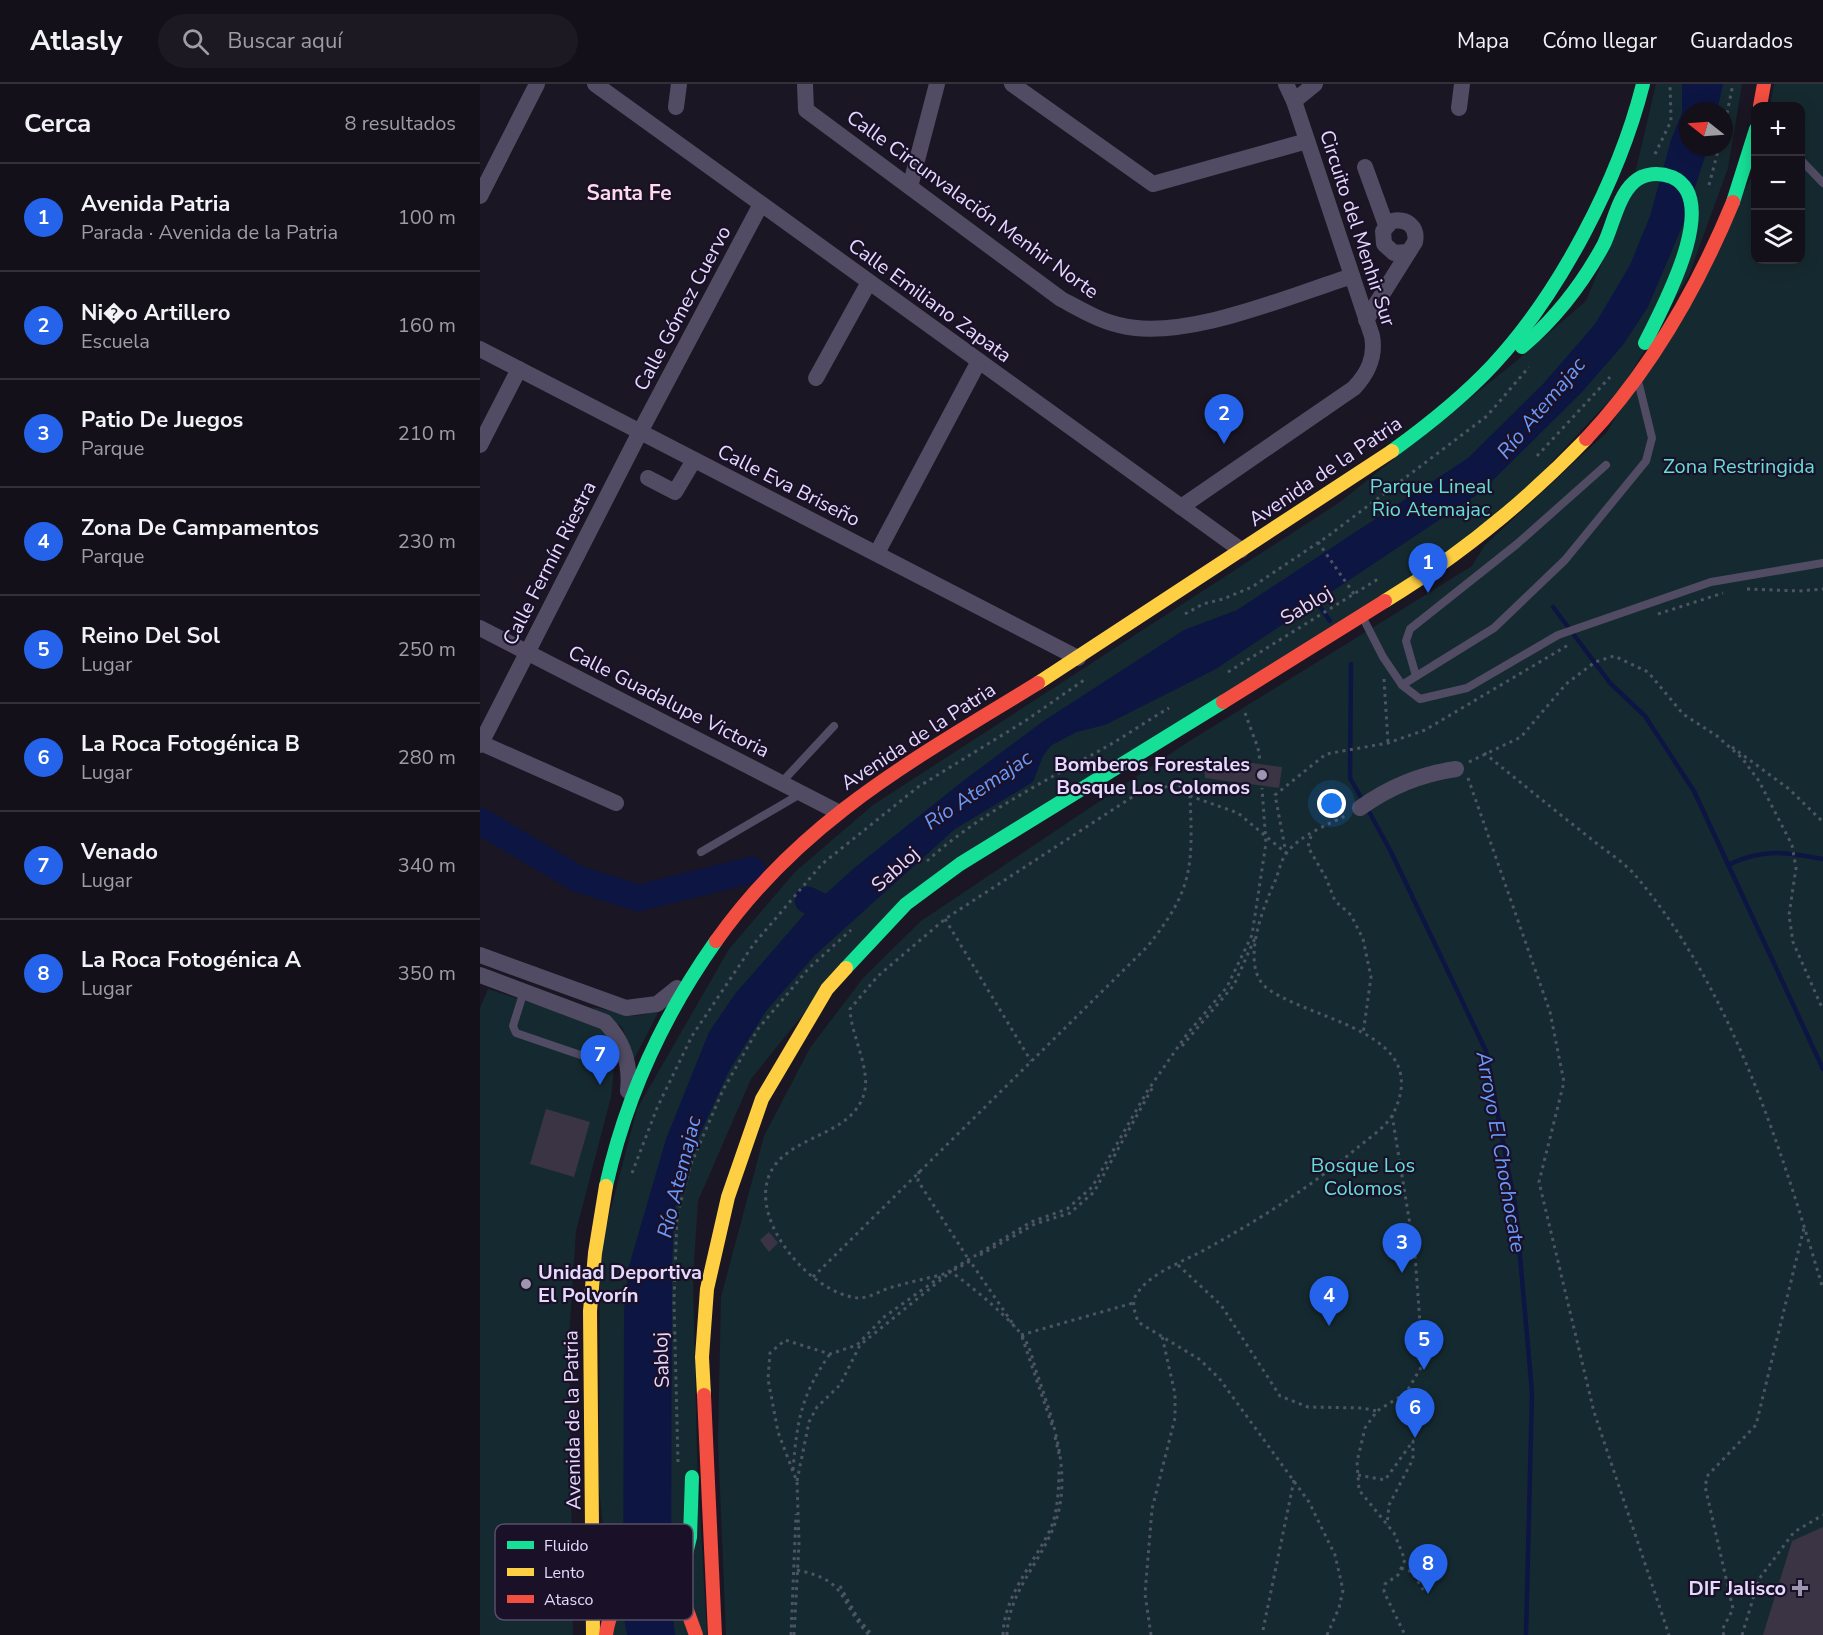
<!DOCTYPE html>
<html lang="es">
<meta charset="utf-8">
<style>
body{margin:0;font-family:"Nunito Sans",sans-serif;background:#1d1923;color:#f1f3f6}
.controls{position:absolute;right:18px;top:18px;display:grid;overflow:hidden;border-radius:12px;box-shadow:0 3px 15px #0003}
.controls button{width:54px;height:54px;display:grid;place-items:center;padding:0;border:0;border-bottom:2px solid #333039;background:#14101a;color:#f1f3f6;font:30px sans-serif}
.compass{position:absolute;left:1199px;top:18px;width:54px;height:54px;border-radius:50%;background:#14101a;box-shadow:0 3px 15px #0003;rotate:287deg}
.you{position:absolute;left:852px;top:720px;width:21px;height:21px;margin:-15px;border:4px solid #fff;border-radius:50%;background:#1a73e8;box-shadow:0 0 0 9px #1a73e833}
.badge{display:grid;place-items:center;width:39px;height:39px;border-radius:50%;background:#2563eb;color:#fff;font-size:20px;font-weight:700}
.pin{position:absolute;translate:-50% -50px;filter:drop-shadow(0 2px 3px #0008)}
.pin::after{content:'';position:absolute;top:32px;width:21px;height:18px;background:inherit;clip-path:polygon(0 0,100% 0,50% 100%)}
.list{margin:0;padding:0;list-style:none}
h2{display:flex;justify-content:space-between;align-items:center;height:78px;margin:0;padding:0 24px;font-size:26px}
h2 small{font-size:20px;font-weight:400;color:#9d9da2}
.list li{display:grid;grid-template-columns:39px 1fr auto;gap:18px;align-items:center;box-sizing:border-box;height:108px;padding:0 24px;border-top:2px solid #333039}
.list b{display:block;font-size:22px;white-space:nowrap}
.list p{margin:0;font-size:20px;white-space:nowrap;color:#9d9da2}
.list em{font-size:20px;font-style:normal;color:#9d9da2}
.icon{flex:none;width:33px;height:33px;fill:none;stroke:currentColor;stroke-width:2;stroke-linecap:round;stroke-linejoin:round}
.map{position:relative;flex:none;width:1343px;height:1551px;overflow:hidden}
header{display:flex;align-items:center;gap:36px;box-sizing:border-box;height:84px;padding:0 30px;background:#14101a;border-bottom:2px solid #333039}
header strong{font-size:28px}
nav{display:flex;gap:33px;margin-inline-start:auto;font-size:21px}
.search{width:420px;height:54px;background:#1d1923;display:flex;align-items:center;gap:15px;box-sizing:border-box;padding:0 21px;border-radius:33px;color:#9d9da2;font-size:22px}
main{display:flex}
aside{flex:1;background:#14101a}
.map>svg:first-child{display:block}
.green{fill:#152a30;fill-rule:evenodd}
.water{fill:#0d1543}
.lines{fill:none;stroke-linecap:round;stroke-linejoin:round}
.stream{stroke:#0d1543;stroke-width:4.5}
.river{stroke:#0d1543;stroke-width:27}
.building{fill:#3b3445}
.path{stroke:#4d5464;stroke-width:3;stroke-dasharray:3 4.5;stroke-linecap:butt}
.lane{stroke:#514c63;stroke-width:8}
.street{stroke:#514c63;stroke-width:16}
.fast{stroke:#16e098;stroke-width:14}
.slow{stroke:#ffcf43;stroke-width:14}
.jam{stroke:#f24e42;stroke-width:14}
.poi-dot{fill:#9e95b1;stroke:#1a1128;stroke-width:2}
.labels{text-anchor:middle;stroke-width:4.5;stroke-linejoin:round;paint-order:stroke}
.street-label{font-size:20px;fill:#e5d9fe;stroke:#1a1128}
.park-label{font-size:20px;fill:#65ded9;stroke:#1a1128}
.poi-label{font-size:20px;font-weight:bold;fill:#e5d9fe;stroke:#1a1128;text-anchor:end}
.neighbourhood-label{font-size:21px;font-weight:bold;fill:#fedbea;stroke:#1a1128}
.water-label{font-size:21px;font-style:italic;fill:#6999fb;stroke:#1a1128}
.key{fill:#1a1128;stroke:#574d68;stroke-width:1.5}
.key-label{font-size:16px;fill:#e5d9fe}
</style>
<header>
<strong>Atlasly</strong>
<div class="search"><svg class="icon" aria-label="search" viewBox="0 0 24 24"><circle cx="10" cy="10" r="6"/><path d="M15 15l6 6"/></svg>Buscar aquí</div>
<nav><a>Mapa</a><a>Cómo llegar</a><a>Guardados</a></nav>
</header>
<main>
<aside>
<h2>Cerca<small>8 resultados</small></h2>
<ul class="list">
<li><span class="badge">1</span><div><b>Avenida Patria</b><p>Parada · Avenida de la Patria</p></div><em>100 m</em></li>
<li><span class="badge">2</span><div><b>Ni�o Artillero</b><p>Escuela</p></div><em>160 m</em></li>
<li><span class="badge">3</span><div><b>Patio De Juegos</b><p>Parque</p></div><em>210 m</em></li>
<li><span class="badge">4</span><div><b>Zona De Campamentos</b><p>Parque</p></div><em>230 m</em></li>
<li><span class="badge">5</span><div><b>Reino Del Sol</b><p>Lugar</p></div><em>250 m</em></li>
<li><span class="badge">6</span><div><b>La Roca Fotogénica B</b><p>Lugar</p></div><em>280 m</em></li>
<li><span class="badge">7</span><div><b>Venado</b><p>Lugar</p></div><em>340 m</em></li>
<li><span class="badge">8</span><div><b>La Roca Fotogénica A</b><p>Lugar</p></div><em>350 m</em></li>
</ul>
</aside>
<div class="map">
<svg width="1343" height="1551" viewBox="0 0 1343 1551">
<rect width="100%" height="100%" fill="#1b1623"/>
<g class="green">
<path d="M1176,0h86l-14,84 -39,107 -65,110 -92,98 -78,65 -587,387 -116,144 -53,122 -5,77 4,182 10,175h-99l1,-48 -10,-100 1,-237 37,-141 92,-160 66,-77 78,-67 467,-303 174,-139 72,-62 44,-106zM1208,27h36v36h-36z"/>
<path d="M1294,0h49v1551h-1097l-8,-194 3,-144 43,-161 46,-88 53,-70 58,-57 267,-179 284,-176 13,-21 122,-113 148,-261 1,89h44v-154h-30z"/>
<path d="M8,905l115,37 13,25 -5,46 -35,134 -7,106 4,298h-93v-627z"/>
<path d="M111,923c29,4 37,16 69,2l-26,50 -12,-32z"/>
</g>
<path class="water" d="M1202,0h41l-6,27h-29v36h20l-24,75 -36,85 -25,38 -41,47 -101,100 -265,177 -111,56 -48,12 -14,19 -10,26 -78,47 -141,127 -48,55 -37,60 -34,74 -21,66 -2,57 -1,333 4,34h-48l-4,-21 1,-303 5,-45 37,-127 43,-107 26,-38 73,-84 45,-41 110,-88 79,-59 142,-92 53,-20 231,-152 75,-74 52,-60 35,-59 20,-49 21,-76 11,-27z"/>
<g class="lines">
<g class="stream">
<path d="M833,512l17,25"/>
<path d="M1073,523l57,76 35,33 49,75 129,278"/>
<path d="M871,580l-1,114 13,23"/>
<path d="M567,661l27,-14"/>
<path d="M887,724l24,44 95,199 30,160 16,181 -6,243"/>
<path d="M1248,781c34,-17 59,-13 95,-6"/>
</g>
<g class="river">
<path d="M0,737l98,58 60,19 114,-28"/>
<path d="M328,816l20,10"/>
</g>
</g>
<g class="building">
<path d="M724,678l40,4 1,-4 37,5 -3,21 -74,-10z"/>
<path d="M66,1025l44,13 -16,55 -44,-13z"/>
<path d="M289,1148l9,11 -9,9 -9,-12z"/>
<path d="M1343,1443v108h-60l29,-94z"/>
</g>
<g class="lines">
<g class="path">
<path d="M1244,44l9,-44"/>
<path d="M1175,70l16,-33 -1,-37"/>
<path d="M1229,101l10,-38"/>
<path d="M1057,372l73,-79"/>
<path d="M838,458l36,52"/>
<path d="M1267,505l52,2 24,-2"/>
<path d="M705,530l18,-10 20,-5 29,-12 76,-51 159,-120 42,-49"/>
<path d="M1178,530l65,-21"/>
<path d="M748,588l150,-93"/>
<path d="M904,595l4,64"/>
<path d="M765,629l13,35 2,13"/>
<path d="M1252,663l57,42 34,33"/>
<path d="M1004,669c35,28 70,57 106,85 14,12 33,23 45,37 97,114 146,273 188,414"/>
<path d="M989,678l52,-25 45,-53 29,-22 19,-6 34,16 35,42 34,22 25,22 17,23 33,64 4,23 -7,47 4,27 30,68"/>
<path d="M988,694l82,234 14,70 -25,100 55,230 75,223"/>
<path d="M831,752l-3,11 18,31 9,23 16,14 12,24 8,38 -8,57"/>
<path d="M447,777c52,-47 118,-80 179,-114 21,-12 42,-27 63,-39"/>
<path d="M465,835l86,142"/>
<path d="M702,962l52,-61 21,-47"/>
<path d="M912,1031l23,140 8,109 -17,29 -29,18 -12,17 -8,34 2,28 35,43 11,27 -7,15 -13,9 -1,8 21,43"/>
<path d="M439,1087l-1,10 51,79"/>
<path d="M152,1089l25,-65 35,-72 61,-91 69,-81 96,-77 107,-66 62,-43"/>
<path d="M500,1171l55,-31 35,-11 24,-21 60,-107"/>
<path d="M698,1181l43,40 59,91 28,11 54,1 15,3"/>
<path d="M474,1186l16,-9 45,66"/>
<path d="M468,1188l83,-50 36,-13 25,-22 56,-97 39,-56 40,-47 25,-52 14,-92 -4,-55"/>
<path d="M333,1193l334,-330c46,-57 46,-80 43,-151"/>
<path d="M541,1251l112,-32"/>
<path d="M542,1253l31,91"/>
<path d="M575,1353l4,17"/>
<path d="M198,1378l-4,-161 3,-85 14,-52 32,-74 35,-61 51,-61 42,-38"/>
<path d="M313,1386c4,-49 8,-75 37,-116"/>
<path d="M878,1391l27,5 28,-39v18l-24,46 -2,20"/>
<path d="M317,1397l12,-59 8,-15 23,-22 20,-40 88,-71"/>
<path d="M921,1484l11,4 12,19"/>
<path d="M317,1486c53,11 40,30 72,65"/>
<path d="M360,1502l17,31 15,18"/>
<path d="M783,1546l31,-150"/>
<path d="M311,1551l5,-121"/>
<path d="M314,1551l5,-92 -2,-61 -19,-50 -10,-53 2,-26 15,-13 45,14 27,-9 27,-28 59,-42"/>
<path d="M523,1551c1,-40 30,-70 47,-105 8,-17 9,-44 9,-63"/>
<path d="M527,1551c1,-40 30,-69 45,-104 22,-50 3,-104 -13,-152 -5,-12 -7,-28 -14,-39 -10,-18 -56,-56 -74,-68 -21,6 -42,10 -62,16 -9,3 -20,10 -30,10 -49,-3 -119,-86 -84,-133 23,-30 74,-31 88,-68 10,-25 -12,-60 -13,-88l28,-33 67,-57 198,-129 36,-5 11,11 48,17 48,40 -11,-58 51,-41 62,-11 37,-13 145,-86"/>
<path d="M671,1551l-6,-41 7,-85 23,-91v-24l-13,-58"/>
<path d="M847,1551l12,-27 4,-18 -8,-35 -26,-53 -90,-124 -20,-19 -61,-37c-3,-10 -8,-20 0,-30 14,-20 47,-31 68,-43 53,-29 104,-62 151,-101 12,-10 28,-20 36,-34 41,-82 -78,-92 -125,-125 -30,-22 -4,-84 8,-110 3,-8 5,-19 10,-25 13,-19 42,-29 61,-39"/>
<path d="M1244,1551l-2,-5 11,-21 -28,-123 3,-11 48,-50 48,-197"/>
<path d="M1262,1551l17,-56 35,-47 29,-17"/>
</g>
<g class="lane">
<path d="M1320,75l23,24"/>
<path d="M883,534l20,39 19,28 92,-57 71,-68 81,-99 6,-23 -13,-53"/>
<path d="M936,592l-10,-35 4,-12 107,-85 89,-79"/>
<path d="M922,601l18,14 47,-11 91,-53 153,-53 112,-19"/>
<path d="M301,699l53,-57"/>
<path d="M221,768l101,-59"/>
<path d="M44,907l-11,35 3,7 85,29"/>
</g>
<g class="street">
<path d="M115,0l646,466"/>
<path d="M325,0l1,26 255,189c19,10 37,21 58,26 64,17 170,-29 233,-49"/>
<path d="M532,0l141,100 154,-43"/>
<path d="M814,17l21,-17"/>
<path d="M196,23l3,-23"/>
<path d="M979,24l3,-24"/>
<path d="M885,83l21,58"/>
<path d="M430,103l27,-103"/>
<path d="M0,112l57,-112"/>
<path d="M886,236l49,-78c3,-15 -8,-24 -23,-21l-9,10 1,13 10,9 13,-1"/>
<path d="M0,265l598,309"/>
<path d="M336,294l53,-96"/>
<path d="M0,361l39,-76"/>
<path d="M168,394l27,14 19,-32"/>
<path d="M701,423l173,-119c14,-15 22,-31 18,-52l-78,-235 -8,-17"/>
<path d="M397,469l102,-192"/>
<path d="M0,544l358,184"/>
<path d="M1,659l135,60"/>
<path d="M0,661l160,-313 121,-228"/>
<path d="M880,724c29,-21 61,-34 96,-39"/>
<path d="M0,871l146,53 31,-4 20,-16"/>
<path d="M0,891l125,47c18,19 26,42 23,69"/>
</g>
<g class="fast">
<path d="M1253,118l23,-73"/>
<path d="M1042,263c34,-29 61,-64 82,-103 9,-19 14,-48 30,-62 10,-9 25,-10 38,-5 51,23 -11,133 -27,166"/>
<path d="M912,367c36,-26 71,-54 101,-86 67,-72 126,-186 150,-281"/>
<path d="M366,884l60,-64 54,-40 263,-162"/>
<path d="M126,1102c20,-90 57,-170 110,-245"/>
<path d="M119,1449c8,50 41,50 83,37l8,-33 2,-60"/>
</g>
<g class="slow">
<path d="M905,517c74,-45 141,-100 201,-162"/>
<path d="M558,599l354,-232"/>
<path d="M224,1311l-2,-38 5,-68 21,-92 34,-98 65,-110 19,-21"/>
<path d="M113,1551l-3,-324 5,-58 11,-67"/>
</g>
<g class="jam">
<path d="M1280,22l4,-22"/>
<path d="M1106,355c65,-69 111,-150 147,-237"/>
<path d="M743,618l162,-101"/>
<path d="M236,857c86,-122 199,-182 322,-258"/>
<path d="M224,1311l11,240"/>
<path d="M126,1551c6,-45 29,-44 68,-44l9,8 13,36"/>
</g>
</g>
<g class="poi-dot">
<circle cx="782" cy="691" r="6"/>
<circle cx="46" cy="1200" r="6"/>
<path d="M1317 1495h6v6h6v6h-6v6h-6v-6h-6v-6h6z"/>
</g>
<g class="labels">
<g class="street-label">
<text transform="translate(493 120) rotate(36)" y="7">Calle Circunvalación Menhir Norte</text>
<text transform="translate(878 144) rotate(72)" y="7">Circuito del Menhir Sur</text>
<text transform="translate(450 216) rotate(36)" y="7">Calle Emiliano Zapata</text>
<text transform="translate(202 224) rotate(-62)" y="7">Calle Gómez Cuervo</text>
<text transform="translate(845 387) rotate(-34)" y="7">Avenida de la Patria</text>
<text transform="translate(309 401) rotate(27)" y="7">Calle Eva Briseño</text>
<text transform="translate(69 479) rotate(-63)" y="7">Calle Fermín Riestra</text>
<text transform="translate(826 521) rotate(-31)" y="7">Sabloj</text>
<text transform="translate(189 617) rotate(27)" y="7">Calle Guadalupe Victoria</text>
<text transform="translate(438 652) rotate(-33)" y="7">Avenida de la Patria</text>
<text transform="translate(415 785) rotate(-42)" y="7">Sabloj</text>
<text transform="translate(181 1276) rotate(-92)" y="7">Sabloj</text>
<text transform="translate(92 1336) rotate(-91)" y="7">Avenida de la Patria</text>
</g>
<g class="park-label">
<text x="1259" y="389">Zona Restringida</text>
<text x="951" y="409">Parque Lineal<tspan x="951" dy="23">Rio Atemajac</tspan></text>
<text x="883" y="1088">Bosque Los<tspan x="883" dy="23">Colomos</tspan></text>
</g>
<g class="poi-label">
<text x="770" y="687">Bomberos Forestales<tspan x="770" dy="23">Bosque Los Colomos</tspan></text>
<text x="58" y="1195" text-anchor="start">Unidad Deportiva<tspan x="58" dy="23">El Polvorín</tspan></text>
<text x="1306" y="1511">DIF Jalisco</text>
</g>
<g class="neighbourhood-label">
<text x="149" y="116">Santa Fe</text>
</g>
<g class="water-label">
<text transform="translate(1061 324) rotate(-50)" y="7">Río Atemajac</text>
<text transform="translate(498 706) rotate(-34)" y="7">Río Atemajac</text>
<text transform="translate(1021 1068) rotate(80)" y="7">Arroyo El Chochocate</text>
<text transform="translate(199 1093) rotate(-76)" y="7">Río Atemajac</text>
</g>
</g>
<rect x="15" y="1440" width="198" height="96" rx="9" class="key"/>
<rect x="27" y="1457" width="27" height="8" fill="#16e098"/>
<rect x="27" y="1484" width="27" height="8" fill="#ffcf43"/>
<rect x="27" y="1511" width="27" height="8" fill="#f24e42"/>
<g class="key-label">
<text x="64" y="1467">Fluido</text>
<text x="64" y="1494">Lento</text>
<text x="64" y="1521">Atasco</text>
</g>
</svg>
<div class="controls">
<button>+</button>
<button>−</button>
<button><svg class="icon" aria-label="layers" viewBox="0 0 24 24"><path d="M12 4l9 5-9 5-9-5zM3 14l9 5 9-5"/></svg></button>
</div>
<svg class="compass" viewBox="-18 -18 36 36"><path d="M0-13l5 13h-10z" fill="#e53935"/><path d="M0 13l5-13h-10z" fill="#9d9da2"/></svg>
<div class="you"></div>
<div class="pin badge" style="left:948px;top:509px">1</div>
<div class="pin badge" style="left:744px;top:360px">2</div>
<div class="pin badge" style="left:922px;top:1189px">3</div>
<div class="pin badge" style="left:849px;top:1242px">4</div>
<div class="pin badge" style="left:944px;top:1286px">5</div>
<div class="pin badge" style="left:935px;top:1354px">6</div>
<div class="pin badge" style="left:120px;top:1001px">7</div>
<div class="pin badge" style="left:948px;top:1510px">8</div>
</div>
</main>
